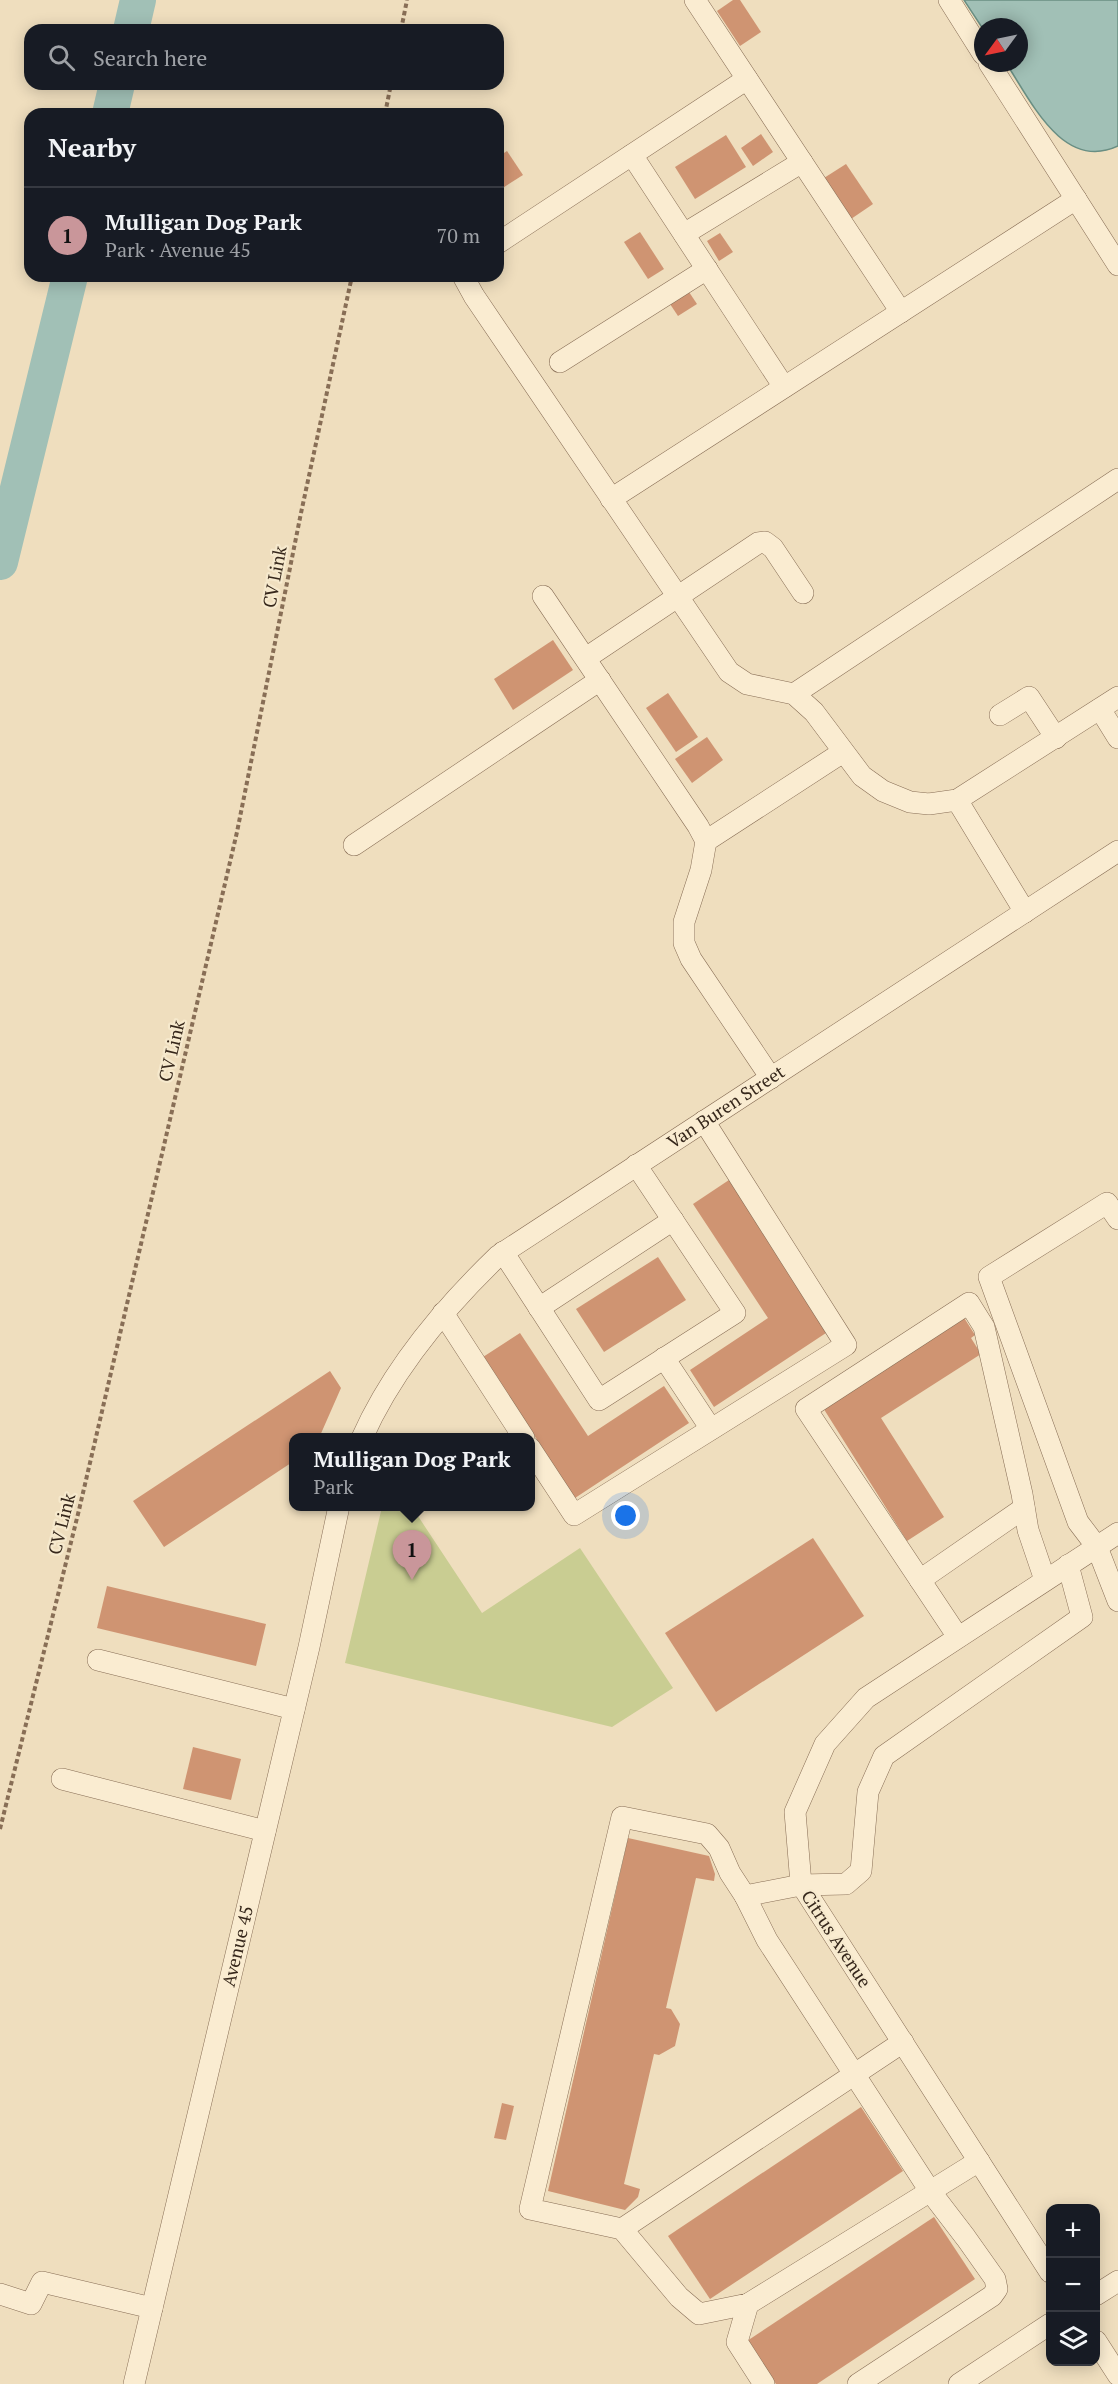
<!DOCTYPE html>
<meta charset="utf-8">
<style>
body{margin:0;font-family:"PT Serif",serif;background:#20242c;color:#f1f3f6}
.controls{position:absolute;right:18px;bottom:18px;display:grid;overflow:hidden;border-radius:12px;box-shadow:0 3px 15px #0003}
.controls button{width:54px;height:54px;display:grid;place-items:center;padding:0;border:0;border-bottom:2px solid #363941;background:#171b24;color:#f1f3f6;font:30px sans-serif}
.compass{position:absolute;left:974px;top:18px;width:54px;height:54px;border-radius:50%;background:#171b24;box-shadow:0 3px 15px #0003;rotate:237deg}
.you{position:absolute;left:626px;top:1516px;width:21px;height:21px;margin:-15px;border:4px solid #fff;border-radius:50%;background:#1a73e8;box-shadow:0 0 0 9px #1a73e833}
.badge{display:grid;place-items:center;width:39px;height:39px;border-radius:50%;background:#c9969a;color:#111;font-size:20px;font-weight:700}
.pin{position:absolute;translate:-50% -50px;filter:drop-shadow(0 2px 3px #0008)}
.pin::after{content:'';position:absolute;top:32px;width:21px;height:18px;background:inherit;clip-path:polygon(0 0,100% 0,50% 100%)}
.popup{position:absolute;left:289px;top:1433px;width:246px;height:78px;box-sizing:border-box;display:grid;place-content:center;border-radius:12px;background:#171b24;filter:drop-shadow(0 2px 4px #0005);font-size:20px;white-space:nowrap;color:#9ea1a6}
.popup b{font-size:22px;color:#f1f3f6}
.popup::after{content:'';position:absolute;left:50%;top:100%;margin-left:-12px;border:12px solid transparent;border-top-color:#171b24}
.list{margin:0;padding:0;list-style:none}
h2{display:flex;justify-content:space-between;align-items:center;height:78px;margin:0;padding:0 24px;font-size:26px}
h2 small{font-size:20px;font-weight:400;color:#9ea1a6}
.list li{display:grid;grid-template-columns:39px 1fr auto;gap:18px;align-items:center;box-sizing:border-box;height:96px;padding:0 24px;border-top:2px solid #363941}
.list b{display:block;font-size:22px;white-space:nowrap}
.list p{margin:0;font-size:20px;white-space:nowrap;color:#9ea1a6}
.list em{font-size:20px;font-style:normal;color:#9ea1a6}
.icon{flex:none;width:33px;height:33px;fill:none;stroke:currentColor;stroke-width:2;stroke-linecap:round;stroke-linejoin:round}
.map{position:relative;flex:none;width:1118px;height:2384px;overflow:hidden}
.search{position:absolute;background:#171b24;box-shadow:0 3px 15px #0003;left:24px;top:24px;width:480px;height:66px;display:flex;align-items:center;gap:15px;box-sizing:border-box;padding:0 21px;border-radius:18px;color:#9ea1a6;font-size:22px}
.panel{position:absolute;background:#171b24;box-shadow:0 3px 15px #0003;left:24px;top:108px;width:480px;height:174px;border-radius:18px}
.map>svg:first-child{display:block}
.green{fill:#c9cd92}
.water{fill:#a1c0b6;stroke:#698e83;stroke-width:1.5}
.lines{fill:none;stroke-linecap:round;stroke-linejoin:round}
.river{stroke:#a1c0b6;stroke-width:36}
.building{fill:#cf9472}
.minor-casing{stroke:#886e56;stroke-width:22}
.path{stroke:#886e56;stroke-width:4;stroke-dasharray:4.5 3;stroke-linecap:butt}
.minor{stroke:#faecd1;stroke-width:21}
.labels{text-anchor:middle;stroke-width:4.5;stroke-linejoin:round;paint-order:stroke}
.street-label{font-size:18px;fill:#36271b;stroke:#f6e9cd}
</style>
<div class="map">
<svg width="1118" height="2384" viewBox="0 0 1118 2384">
<rect width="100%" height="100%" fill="#efdebe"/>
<path class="green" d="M382,1507h30l70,106 98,-65 93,140 -61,39 -267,-64z"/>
<path class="water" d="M964,0h154v146c-55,26 -87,-45 -112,-83h13v-36h-36v2z"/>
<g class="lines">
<g class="river">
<path d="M131,30l7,-30"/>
<path d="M110,114l7,-30"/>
<path d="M0,562l70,-286"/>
</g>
</g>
<g class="building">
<path d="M733,0h7l21,32 -21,14 -23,-35z"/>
<path d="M761,134l12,18 -20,14 -12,-18z"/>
<path d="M726,135l20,32 -51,32 -20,-32z"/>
<path d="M507,151l16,24 -25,16v-34z"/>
<path d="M846,164l27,40 -22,15 -27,-41z"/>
<path d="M640,232l24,37 -16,10 -24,-37z"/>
<path d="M720,233l13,19 -14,9 -12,-20z"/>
<path d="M687,289l10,15 -19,12 -10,-15z"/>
<path d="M553,640l20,30 -60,40 -19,-31z"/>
<path d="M668,693l30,44 -22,15 -30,-44z"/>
<path d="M707,737l16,23 -31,23 -17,-24z"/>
<path d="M729,1180l100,151 -115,76 -24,-37 78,-52 -75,-114z"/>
<path d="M658,1257l28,43 -82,52 -28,-43z"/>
<path d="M961,1313l14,22 -4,3 10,16 -100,64 63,99 -37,24 -87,-138z"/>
<path d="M520,1333l68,103 76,-50 25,37 -114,75 -92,-141z"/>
<path d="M330,1371l11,17 -22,50h-25v23l-130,86 -31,-46z"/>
<path d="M813,1538l51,78 -148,96 -51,-79z"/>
<path d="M107,1586l159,38 -10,42 -159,-38z"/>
<path d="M193,1747l48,12 -10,41 -48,-11z"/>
<path d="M628,1838l81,18 6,18 -1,7 -18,-3 -30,130 5,1 9,15 -5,22 -16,9 -5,-1 -30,130 16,5 -2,8 -13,13 -77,-19z"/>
<path d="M502,2103l12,3 -8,34 -12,-2z"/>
<path d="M861,2107l42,64 -193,128 -42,-63z"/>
<path d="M934,2217l41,62 -158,105h-41l-29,-43z"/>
</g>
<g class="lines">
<defs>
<g id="minor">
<path d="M695,0l206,312"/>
<path d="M949,0l34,54"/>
<path d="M989,63l129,202"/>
<path d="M632,155l152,232"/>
<path d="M684,234l118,-72"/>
<path d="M498,243l249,-164"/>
<path d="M463,276l11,20 255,376 18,12 47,10 20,18 48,64 21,15 27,11 19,2 28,-4 161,-103"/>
<path d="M560,362l147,-93"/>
<path d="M611,499l465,-300"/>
<path d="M543,596l155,230 8,15 -5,29 -17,52v21l7,16 80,119"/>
<path d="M586,658l172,-115 7,-1 8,6 30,45"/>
<path d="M794,694l324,-215"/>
<path d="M1100,709l18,29"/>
<path d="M1000,715l29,-18 27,41"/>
<path d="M957,800l68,112"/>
<path d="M706,841l137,-89"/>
<path d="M354,845l246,-165"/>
<path d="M1118,1219l-11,-16 -118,74 89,245 19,25 21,54"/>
<path d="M503,1252l96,148 136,-87 -99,-148"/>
<path d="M539,1308l134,-88"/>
<path d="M443,1313l81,125"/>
<path d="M664,1358l47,71"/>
<path id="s1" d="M362,1438c31,-70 82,-130 136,-182l620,-405"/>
<path d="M530,1448l44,67 272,-170 -142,-224"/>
<path d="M920,1580l104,-72"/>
<path d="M958,1637l-152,-228 163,-106 15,24 38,167 6,36 17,50"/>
<path d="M98,1660l196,49"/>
<path d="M62,1779l203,52"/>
<path d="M745,1896l22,44 163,251 36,47 29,41 2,10 -5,7 -134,88"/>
<path d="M979,2161l-231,143 -49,10 -20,-17 -57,-68 -92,-20 92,-392 85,17 12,14 11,25 15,23 56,-11 45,-1 15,-13 7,-79 16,-36 198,-139 -14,-52"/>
<path d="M622,2229l281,-187"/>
<path d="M1050,2272l-249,-388 -6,-72 30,-68 41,-46 252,-165"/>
<path d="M0,2294l31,10 11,-22 110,26"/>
<path d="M1096,2295l22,-14"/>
<path d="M748,2304l-11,38 27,42"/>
<path d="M1096,2341l22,34"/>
<path id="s2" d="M134,2384l175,-737 30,-141"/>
<path d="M959,2384l91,-60"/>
</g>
</defs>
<use href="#minor" class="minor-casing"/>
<g class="path">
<path d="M401,30l6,-30"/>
<path d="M385,114l6,-30"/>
<path d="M0,1829l79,-319 158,-678 64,-319 51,-237"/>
</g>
<use href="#minor" class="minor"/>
</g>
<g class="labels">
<g class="street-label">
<text transform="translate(275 577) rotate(-79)" y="6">CV Link</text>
<text transform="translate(172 1051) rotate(-77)" y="6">CV Link</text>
<text dy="6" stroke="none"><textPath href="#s1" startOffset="501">Van Buren Street</textPath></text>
<text transform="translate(62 1524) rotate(-76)" y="6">CV Link</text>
<text transform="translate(836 1939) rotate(57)" y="6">Citrus Avenue</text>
<text dy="6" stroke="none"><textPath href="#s2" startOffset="450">Avenue 45</textPath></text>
</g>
</g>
</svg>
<div class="controls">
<button>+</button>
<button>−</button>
<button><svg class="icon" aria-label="layers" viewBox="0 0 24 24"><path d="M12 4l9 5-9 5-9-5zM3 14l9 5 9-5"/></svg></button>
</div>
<svg class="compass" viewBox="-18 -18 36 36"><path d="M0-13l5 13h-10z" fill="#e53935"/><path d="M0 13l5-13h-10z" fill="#9ea1a6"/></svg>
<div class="you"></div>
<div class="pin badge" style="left:412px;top:1580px">1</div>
<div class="popup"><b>Mulligan Dog Park</b>Park</div>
<div class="search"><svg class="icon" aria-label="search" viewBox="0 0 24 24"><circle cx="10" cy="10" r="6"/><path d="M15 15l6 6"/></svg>Search here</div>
<section class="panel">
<h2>Nearby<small></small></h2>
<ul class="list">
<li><span class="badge">1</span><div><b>Mulligan Dog Park</b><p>Park · Avenue 45</p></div><em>70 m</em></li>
</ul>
</section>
</div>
